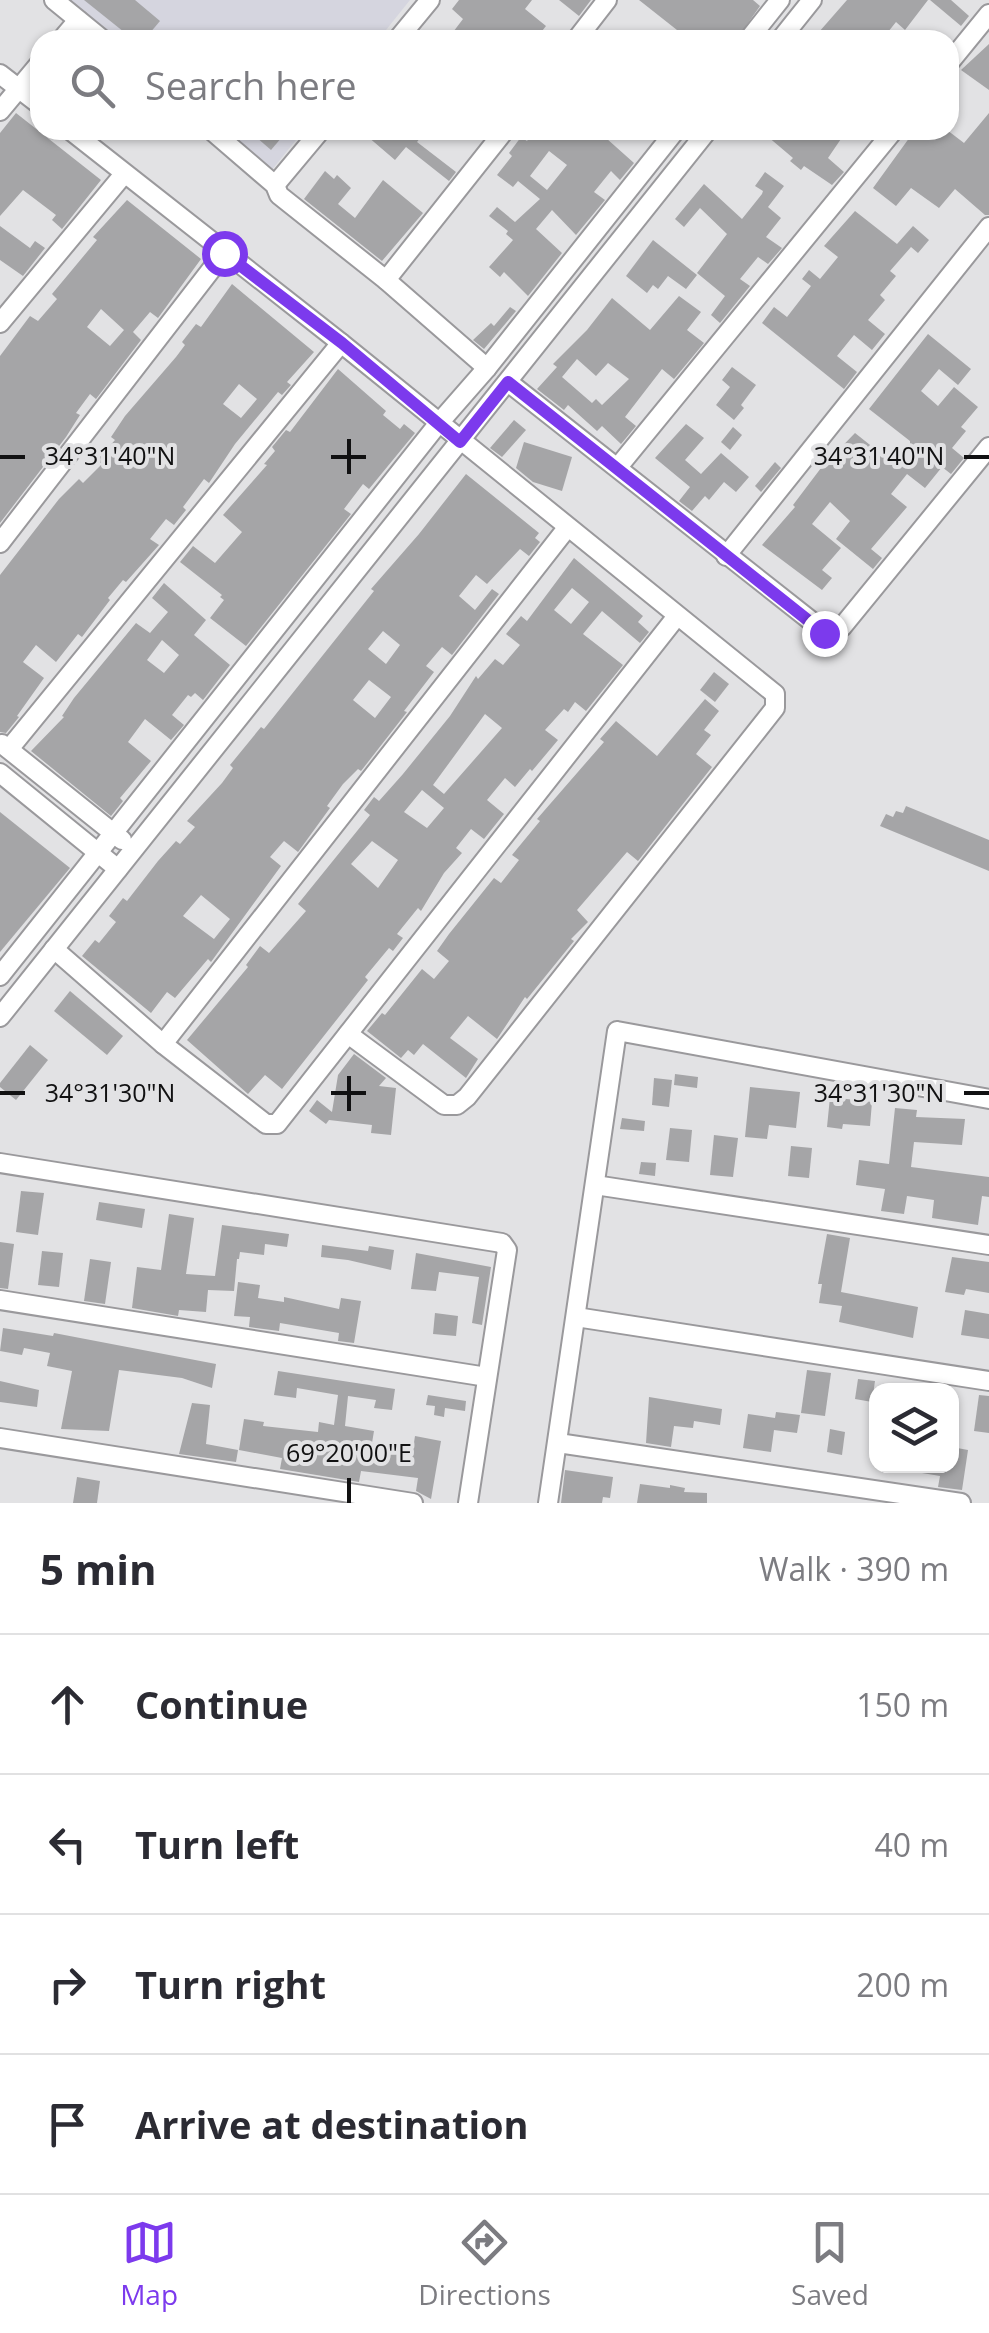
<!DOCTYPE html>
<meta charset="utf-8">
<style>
body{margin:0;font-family:"Open Sans",sans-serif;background:#f7f7f7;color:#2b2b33}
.controls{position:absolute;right:30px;bottom:30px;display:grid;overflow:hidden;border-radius:20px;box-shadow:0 2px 8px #0004}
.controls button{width:90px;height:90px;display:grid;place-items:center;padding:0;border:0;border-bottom:2px solid #e1e1e2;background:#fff;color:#2b2b33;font:50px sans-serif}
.stop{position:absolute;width:30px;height:30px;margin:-22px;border:8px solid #7c3aed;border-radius:50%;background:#fff}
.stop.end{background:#7c3aed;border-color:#fff;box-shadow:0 2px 10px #0008}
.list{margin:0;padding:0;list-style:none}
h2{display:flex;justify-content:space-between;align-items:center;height:130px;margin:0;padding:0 40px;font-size:42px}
h2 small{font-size:32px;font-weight:400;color:#7c7c81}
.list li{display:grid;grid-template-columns:65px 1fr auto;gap:30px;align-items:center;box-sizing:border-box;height:140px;padding:0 40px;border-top:2px solid #e1e1e2}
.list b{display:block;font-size:38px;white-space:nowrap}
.list em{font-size:32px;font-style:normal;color:#7c7c81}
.icon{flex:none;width:55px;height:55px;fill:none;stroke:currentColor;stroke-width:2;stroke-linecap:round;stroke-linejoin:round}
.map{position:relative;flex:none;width:989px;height:1503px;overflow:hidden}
.search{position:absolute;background:#fff;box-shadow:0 2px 8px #0004;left:30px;right:30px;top:30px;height:110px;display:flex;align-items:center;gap:25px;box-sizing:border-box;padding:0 35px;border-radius:30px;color:#7c7c81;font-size:38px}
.sheet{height:690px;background:#fff}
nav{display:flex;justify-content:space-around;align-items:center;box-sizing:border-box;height:140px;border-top:2px solid #e1e1e2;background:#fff;font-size:28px;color:#7c7c81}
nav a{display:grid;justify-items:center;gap:5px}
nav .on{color:#7c3aed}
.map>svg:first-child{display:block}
.built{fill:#d5d5df}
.building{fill:#a5a5a7;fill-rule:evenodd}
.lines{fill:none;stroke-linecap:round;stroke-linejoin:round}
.minor-casing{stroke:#9a999c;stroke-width:22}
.minor{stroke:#fff;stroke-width:18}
.route{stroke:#7c3aed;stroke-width:12}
.ticks{fill:none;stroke:#111112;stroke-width:4}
.ticks-label{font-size:25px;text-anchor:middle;fill:#111112;stroke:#e2e2e4;stroke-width:8;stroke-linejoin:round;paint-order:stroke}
</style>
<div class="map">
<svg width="989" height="1503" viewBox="0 0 989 1503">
<rect width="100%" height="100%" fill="#e2e2e4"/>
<g class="built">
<path d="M63,0h347l-32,40h-267z"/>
<path d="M221,130h83l-33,41z"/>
</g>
<g class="building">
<path d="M84,0h51l25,21 -16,19h-10z"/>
<path d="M459,0h73l-7,9 21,17 -11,14h-88l16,-21 -11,-10z"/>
<path d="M559,0h32l-12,16z"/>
<path d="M639,0h114l7,6 -24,34h-11l-13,-10 -8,10h-35l8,-10z"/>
<path d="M847,0h81l-23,30 -9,-8 -12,15 -6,-4 -5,7h-61z"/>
<path d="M930,0h21l18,16 -8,10z"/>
<path d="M989,44v46l-28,-20z"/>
<path d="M16,113l85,67 -39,49 -10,-9 4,-5 -33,-25 -23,26v-83z"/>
<path d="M989,113v102h-4l-30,-26 -16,19 -28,-20 -15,18 -23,-18 42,-58h32l17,13z"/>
<path d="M248,130h40l-17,20z"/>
<path d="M360,130h37l5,5 4,-5h20l-9,12 39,30 -7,9 -43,-34 -11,13z"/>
<path d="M535,130h62l37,33 -14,17 -9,-9 -17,21 11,8 -29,35 -24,-25 -16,19 26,24 -34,43 -24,-24 -4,5 -11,-10 24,-27 -7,-6 2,-3 -19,-15 8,-9 18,15 25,-23 -22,-18 -5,6 -16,-12 15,-19 -3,-3 12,-16 6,4zM549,151l18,14 -20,25 -17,-14z"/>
<path d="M760,130h87l-19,28 16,14 -12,13 -28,-19 -3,4 -11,-9 3,-3z"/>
<path d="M325,171l9,8 3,-4 14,13 -13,16 17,14 28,-38 40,33 -41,48 -78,-62z"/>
<path d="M765,172l19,14 -16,21 13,11 -15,19 16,11 -14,16 -10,-7 -18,22 10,7 -30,37 -9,-8 14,-19 -28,-23 30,-39 -27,-26 -16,19 -9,-8 29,-35 38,35 20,-25 1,-3 -8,-5z"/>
<path d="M127,200l74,59 -43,59 -8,-6 -17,20 8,8 -45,59 -6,-5 -14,19 4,2 -14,22 -66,86v-167l30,-40 8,5 19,-22 -5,-5 45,-54 -4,-3zM101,309l23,21 -14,16 -23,-19z"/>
<path d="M855,211l42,33 16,-18 16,14 -11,13 -7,-6 -21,24 6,5 -16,19 5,5 -17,20 17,14 -13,16 -18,-15 -17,21 20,16 -13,17 -82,-66 12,-16 13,10 24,-31 -9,-7 7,-9 11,9 18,-22 -14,-11z"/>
<path d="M0,226l30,22 5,-7 10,7 -22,28 -23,-16z"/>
<path d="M653,240l44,35 -11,14 -18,-13 -10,13 -5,-4 -6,8 -21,-17z"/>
<path d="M232,284l82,68 -27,30 4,3 -9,10 -4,-3 -43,52 -26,39 -5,-4 -21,28 3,3 -12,15 -8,-6 -16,20 9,6 -33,37 -3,-2 -15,18 2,2 -28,37 -4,-3 -22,28 -20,-17 -13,17 21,16 -27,38 2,1 -13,16 -6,-1v-157l59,-76 20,-20 4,4 19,-19 -5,-4 18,-20 -4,-3 14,-21 51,-59 9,-12 -3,-3 14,-18 5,3zM239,384l18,15 -16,19 -18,-14z"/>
<path d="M679,296l22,16 -14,18 17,13 -30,36 -12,-10 -37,48 11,9 -15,18 -19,-18 -5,5 -29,-26 -4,5 -27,-21 20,-22 -4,-3 34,-34 25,-32 38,32zM577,359l19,17 12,-13 21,16 -27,26 -6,-6 -4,4 -30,-26z"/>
<path d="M510,307l6,4 -32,38 -11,-9 18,-17 3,3z"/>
<path d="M928,334l43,35 -13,16 -19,-16 -18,22 17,15 16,-19 24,20 -17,20 5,4 -14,17 12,10 -13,16 -9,-7 -17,21 -18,-14 -16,20 16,13 -36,42 11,9 -9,11 -37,-30 14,-18 -20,-19 -18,22 29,24 -19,22 10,8 -10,12 -60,-45 33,-38 -2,-2 28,-37 34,-35 39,31 16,-19v-4l-41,-32z"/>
<path d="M732,367l24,18 -15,20 3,3 -10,12 -18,-15 14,-18 -8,-7z"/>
<path d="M338,369l48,42 -3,4 17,14 4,-5 11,9 -46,56 -6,-5 -19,25 7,5 -105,132 -36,-28 14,-18 -4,-3 2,-2 -42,-33 13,-16 22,17 27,-31 -19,-17 44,-50 -3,-1 11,-13 -3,-4 14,-17 4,2z"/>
<path d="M514,420l12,10 -24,27 -12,-9z"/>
<path d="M686,424l18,14 -19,22 16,14 20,-21 28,24 -13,15 -12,-10 -15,18 -4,-4 -13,15 -13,-10 11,-14 -35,-29z"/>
<path d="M733,427l9,8 -12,15 -9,-8z"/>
<path d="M524,442l48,15 -10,34 -29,-9 -17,-14z"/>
<path d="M775,462l6,6 -20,24 -6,-6z"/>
<path d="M466,474l73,59 -4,5 5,4 -11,14 -9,-7 -33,35 -11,-9 -17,21 16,14 17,-21 7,5 -47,61 -10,-8 -16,19 8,6 -30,39 3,1 -46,59 -3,-2 -15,15 -16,22 3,2 -32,44 -14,-11 -14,16 11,9 -70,96 -3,-3 -33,39 -8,-6 -16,21 -69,-57 13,-16 4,3 17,-21 -7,-6 14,-18 4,3 31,-40 18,-20 4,3 15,-17 -8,-6 35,-38 11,-15 -3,-3 31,-38 3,2 110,-138 -3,-2 48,-55zM383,631l17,14 -14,19 -18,-15zM369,680l22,17 -16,21 -22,-18zM201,895l29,24 -16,20 -31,-23z"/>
<path d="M574,558l69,58 -5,6 11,10 -9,11 -38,-32 -19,23 40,31 -37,46 -11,-9 -7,10 -4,-3 -19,21 13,10 -26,31 -2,-2 -15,18 -10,-9 -18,22 17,14 -20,25 -13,-10 -15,19 6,5 -18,20 -23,38 -3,-3 -21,26 6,4 -10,13 -4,-3 -24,29 3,3 -86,109 -17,-14 -17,19 -61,-54 61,-73 -2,-2 14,-19 9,7 37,-42 -8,-7 72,-89 -6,-5 10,-13 5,4 24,-27 47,-58 26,-40 2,3 17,-20 8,6 17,-20 -14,-11 15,-18 6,5zM572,588l17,14 -18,22 -17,-14zM485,714l17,14 -58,66 -11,-9zM422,790l22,18 -17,20 -23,-16zM372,841l26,19 -20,28 -27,-24z"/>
<path d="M164,583l42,37 -12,15 36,30 -27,35 -8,-7 -4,4 -3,-2 -16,20 12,10 -13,15 -26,-21 -17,23 23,19 -31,37 3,3 -12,15 -80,-65 33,-34 -2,-1 12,-18 62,-75 14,10 18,-21 -16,-14zM162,640l17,15 -15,18 -17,-13z"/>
<path d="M714,672l15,12 -14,18 -15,-12z"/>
<path d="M705,699l14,12 -15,19 7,5 -15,19 16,13 -74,94 -11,-9 -50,58 11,12 -17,17 3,2 -47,58 -2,-2 -28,42 -29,-23 -18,22 28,21 -12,19 -43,-34 -9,11 -6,-5 -7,8 -34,-27 15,-18 3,2 37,-46 12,10 15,-18 -12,-10 12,-17 45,-56 7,5 18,-23 -7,-5 28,-34 -3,-2 67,-77 -4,-3 16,-18 41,35z"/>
<path d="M906,806l83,34v31l-109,-45 6,-12 7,3 3,-6 7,2z"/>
<path d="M0,812l70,56 -70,84z"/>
<path d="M70,991l53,45 -16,19 -53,-44z"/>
<path d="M30,1045l18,15 -32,40 -16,-13v-4z"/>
<path d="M354,1054l32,24 -7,8 17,2 -5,47 -20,-2 1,-8 -43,-5 -3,4 -17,-13 8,-11 15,12 6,-37z"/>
<path d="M675,1074l23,3 -1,11 -23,-3z"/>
<path d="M654,1078l18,2 -3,27 -17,-2z"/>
<path d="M750,1087l50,5 -4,36 -27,-3 -2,14 -22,-2z"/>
<path d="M830,1097l42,5 -2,24 -27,-2 -1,5 -15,-2z"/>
<path d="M895,1108l22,2 -1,7 49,2 -3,26 -48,-3 -3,25 78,10v20l-7,-1 -4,29 -46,-7 2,-18 -27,-4 -3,18 -23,-3 4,-22 -29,-4 3,-25 30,4z"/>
<path d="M622,1118l23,3 -1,10 -24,-2z"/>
<path d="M670,1128l22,2 -3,32 -23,-2z"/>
<path d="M714,1135l24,3 -5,39 -23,-2z"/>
<path d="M791,1146l21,2 -3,30 -21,-2z"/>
<path d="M641,1162l15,1 -1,13 -16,-2z"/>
<path d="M21,1191l23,2 -6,42 -22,-3z"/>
<path d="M99,1202l46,7 -3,19 -46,-8z"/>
<path d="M169,1214l25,4 -8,56 29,2 7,-51 67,9 -2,13 -22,-3 -1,11 -24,-3 -1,7h-2l-3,32 -26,-1 -2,22 -27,-2 -1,6 -46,-8 5,-41 24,3z"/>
<path d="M827,1234l23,4 -9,54 77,15 -5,31 -74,-16 3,-16 -23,-3 3,-19h-4z"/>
<path d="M0,1242l14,2 -6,45 -8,-1z"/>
<path d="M322,1245l46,6 1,-5 25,4 -3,20 -43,-10 -27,-3z"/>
<path d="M42,1251l21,2 -4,34 -21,-2z"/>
<path d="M416,1253l75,14 -9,58 -10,-2 7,-46 -40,-5 -3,19 -25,-2z"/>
<path d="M952,1257l37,5v31l-23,-4 -2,6 -19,-3z"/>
<path d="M90,1259l21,3 -6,42 -21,-3z"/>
<path d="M238,1282l22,3 -2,13 26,4v-5l55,12 2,-11 20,3 -7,42 -16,-2 1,-8 -59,-10 -1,8 -30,-4 1,-10 -16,-1z"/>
<path d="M965,1310l24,4v25l-28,-4z"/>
<path d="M435,1313l23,3 -2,20 -23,-2z"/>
<path d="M3,1328l50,8 1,-3 162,31 -4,24 -30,-10 -63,-8 -10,61 -48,-2 11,-58 -25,-5 3,-13 -26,-5 -2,7 -22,-4z"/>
<path d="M807,1370l24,3 -6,43 -24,-3z"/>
<path d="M278,1371l117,18 -3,21 -18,-2 2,-8 -28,-4 -3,30 29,5 -2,12 16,3 25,3 2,-13 26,5 -10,58 -15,-8 2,-13 -57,-7 -2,11 -79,-13 2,-11 -43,-8 5,-31 20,3 -1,4 55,6 1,-10 15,3 4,-30 -41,-7 -1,10 -22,-3z"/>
<path d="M858,1379l17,2 -3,21 -17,-3z"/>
<path d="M0,1381l39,9 -2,17 -37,-5z"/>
<path d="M428,1395l38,6 -1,10 -20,-3 -1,9 -10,-2 1,-9 -9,-1z"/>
<path d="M979,1395l10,1v37l-15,-2z"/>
<path d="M649,1397l73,12 -2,16 -26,-4 -1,7 -19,-2 -3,21 -25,-4z"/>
<path d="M192,1403l18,2 -4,39 32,6 -2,12 -57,-8z"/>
<path d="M776,1412l24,3 -3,18 -23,-3 -3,22 -28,-4 5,-34 27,4z"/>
<path d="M830,1429l15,3 -3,23 -15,-3z"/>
<path d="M952,1447l16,3 -6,40 -24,-3 2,-11 -24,-4v-6h36z"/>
<path d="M565,1470l48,7 -3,21 -7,-1 -1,6h-41z"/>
<path d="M77,1477l23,4 -3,22h-24z"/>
<path d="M640,1484l30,4v-3l15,3 -1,4 23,1v10h-70z"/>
</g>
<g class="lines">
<defs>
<g id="minor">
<path d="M54,0l49,40"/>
<path d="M61,40l17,-20"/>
<path d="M397,40l33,-40"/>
<path d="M576,40l31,-40"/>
<path d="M748,40l32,-40"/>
<path d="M780,40l32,-40"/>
<path d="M949,63l40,-49"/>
<path d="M0,74l40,31"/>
<path d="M0,111l40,-48"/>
<path d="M70,130l271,213 434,351v14l-308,389 -10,8h-13l-96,-71"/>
<path d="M211,130l64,55 4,10 107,85 101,88"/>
<path d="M275,185l46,-55"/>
<path d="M386,280l119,-150"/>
<path d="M0,323l124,-149"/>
<path d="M508,382l321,253 13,-8 147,-180"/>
<path d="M618,467l276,-337"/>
<path d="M0,543l224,-290"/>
<path d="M726,556l263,-329"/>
<path d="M2,744l120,96"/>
<path d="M9,749l332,-406"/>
<path d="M0,773l118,96"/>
<path d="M54,949l109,95 103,80h11l400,-508"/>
<path d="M0,976l438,-552 49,-56 189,-238"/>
<path d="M0,1017l708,-887"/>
<path d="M163,1044l404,-516"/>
<path d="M0,1163l502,80 5,7 -39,253"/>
<path d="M595,1185l394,60"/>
<path d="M0,1300l487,77"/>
<path d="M576,1317l413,64"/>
<path d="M0,1438l413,65"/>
<path d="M558,1443l403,60"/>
<path d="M548,1503l69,-472 372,68"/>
</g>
</defs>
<use href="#minor" class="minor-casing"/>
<use href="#minor" class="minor"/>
</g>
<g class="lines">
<path class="route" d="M224,253l118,90 118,99 48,-60 316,251"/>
</g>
<path class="ticks" d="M349,439v35M0,457h25M331,457h35M964,457h25M349,1076v35M0,1093h25M331,1093h35M964,1093h25M349,1478v25"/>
<g class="ticks-label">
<text x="110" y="465">34°31'40"N</text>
<text x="879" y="465">34°31'40"N</text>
<text x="110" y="1102">34°31'30"N</text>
<text x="879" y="1102">34°31'30"N</text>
<text x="349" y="1462">69°20'00"E</text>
</g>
</svg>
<div class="controls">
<button><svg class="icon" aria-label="layers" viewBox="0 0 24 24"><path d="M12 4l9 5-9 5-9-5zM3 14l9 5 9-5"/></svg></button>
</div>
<div class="stop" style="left:224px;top:253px"></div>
<div class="stop end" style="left:824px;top:633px"></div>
<div class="search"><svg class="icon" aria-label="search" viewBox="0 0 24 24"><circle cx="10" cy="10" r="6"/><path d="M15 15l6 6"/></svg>Search here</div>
</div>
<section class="sheet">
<h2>5 min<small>Walk · 390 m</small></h2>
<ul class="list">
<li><svg class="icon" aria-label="ahead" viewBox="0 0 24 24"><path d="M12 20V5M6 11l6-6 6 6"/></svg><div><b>Continue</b></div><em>150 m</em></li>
<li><svg class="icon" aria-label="left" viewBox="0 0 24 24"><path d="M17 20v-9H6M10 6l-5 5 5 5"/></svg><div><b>Turn left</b></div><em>40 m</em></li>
<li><svg class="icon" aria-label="right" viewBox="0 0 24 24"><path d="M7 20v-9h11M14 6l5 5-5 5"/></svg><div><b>Turn right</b></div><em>200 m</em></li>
<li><svg class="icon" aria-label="arrive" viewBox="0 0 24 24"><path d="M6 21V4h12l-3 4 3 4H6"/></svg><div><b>Arrive at destination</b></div></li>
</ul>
</section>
<nav>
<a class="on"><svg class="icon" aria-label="map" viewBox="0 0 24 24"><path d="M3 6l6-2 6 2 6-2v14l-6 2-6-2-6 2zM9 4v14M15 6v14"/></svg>Map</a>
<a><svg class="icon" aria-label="directions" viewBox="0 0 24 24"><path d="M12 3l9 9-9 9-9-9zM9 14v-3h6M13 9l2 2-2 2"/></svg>Directions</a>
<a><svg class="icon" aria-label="saved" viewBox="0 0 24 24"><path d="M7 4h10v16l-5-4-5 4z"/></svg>Saved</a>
</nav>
